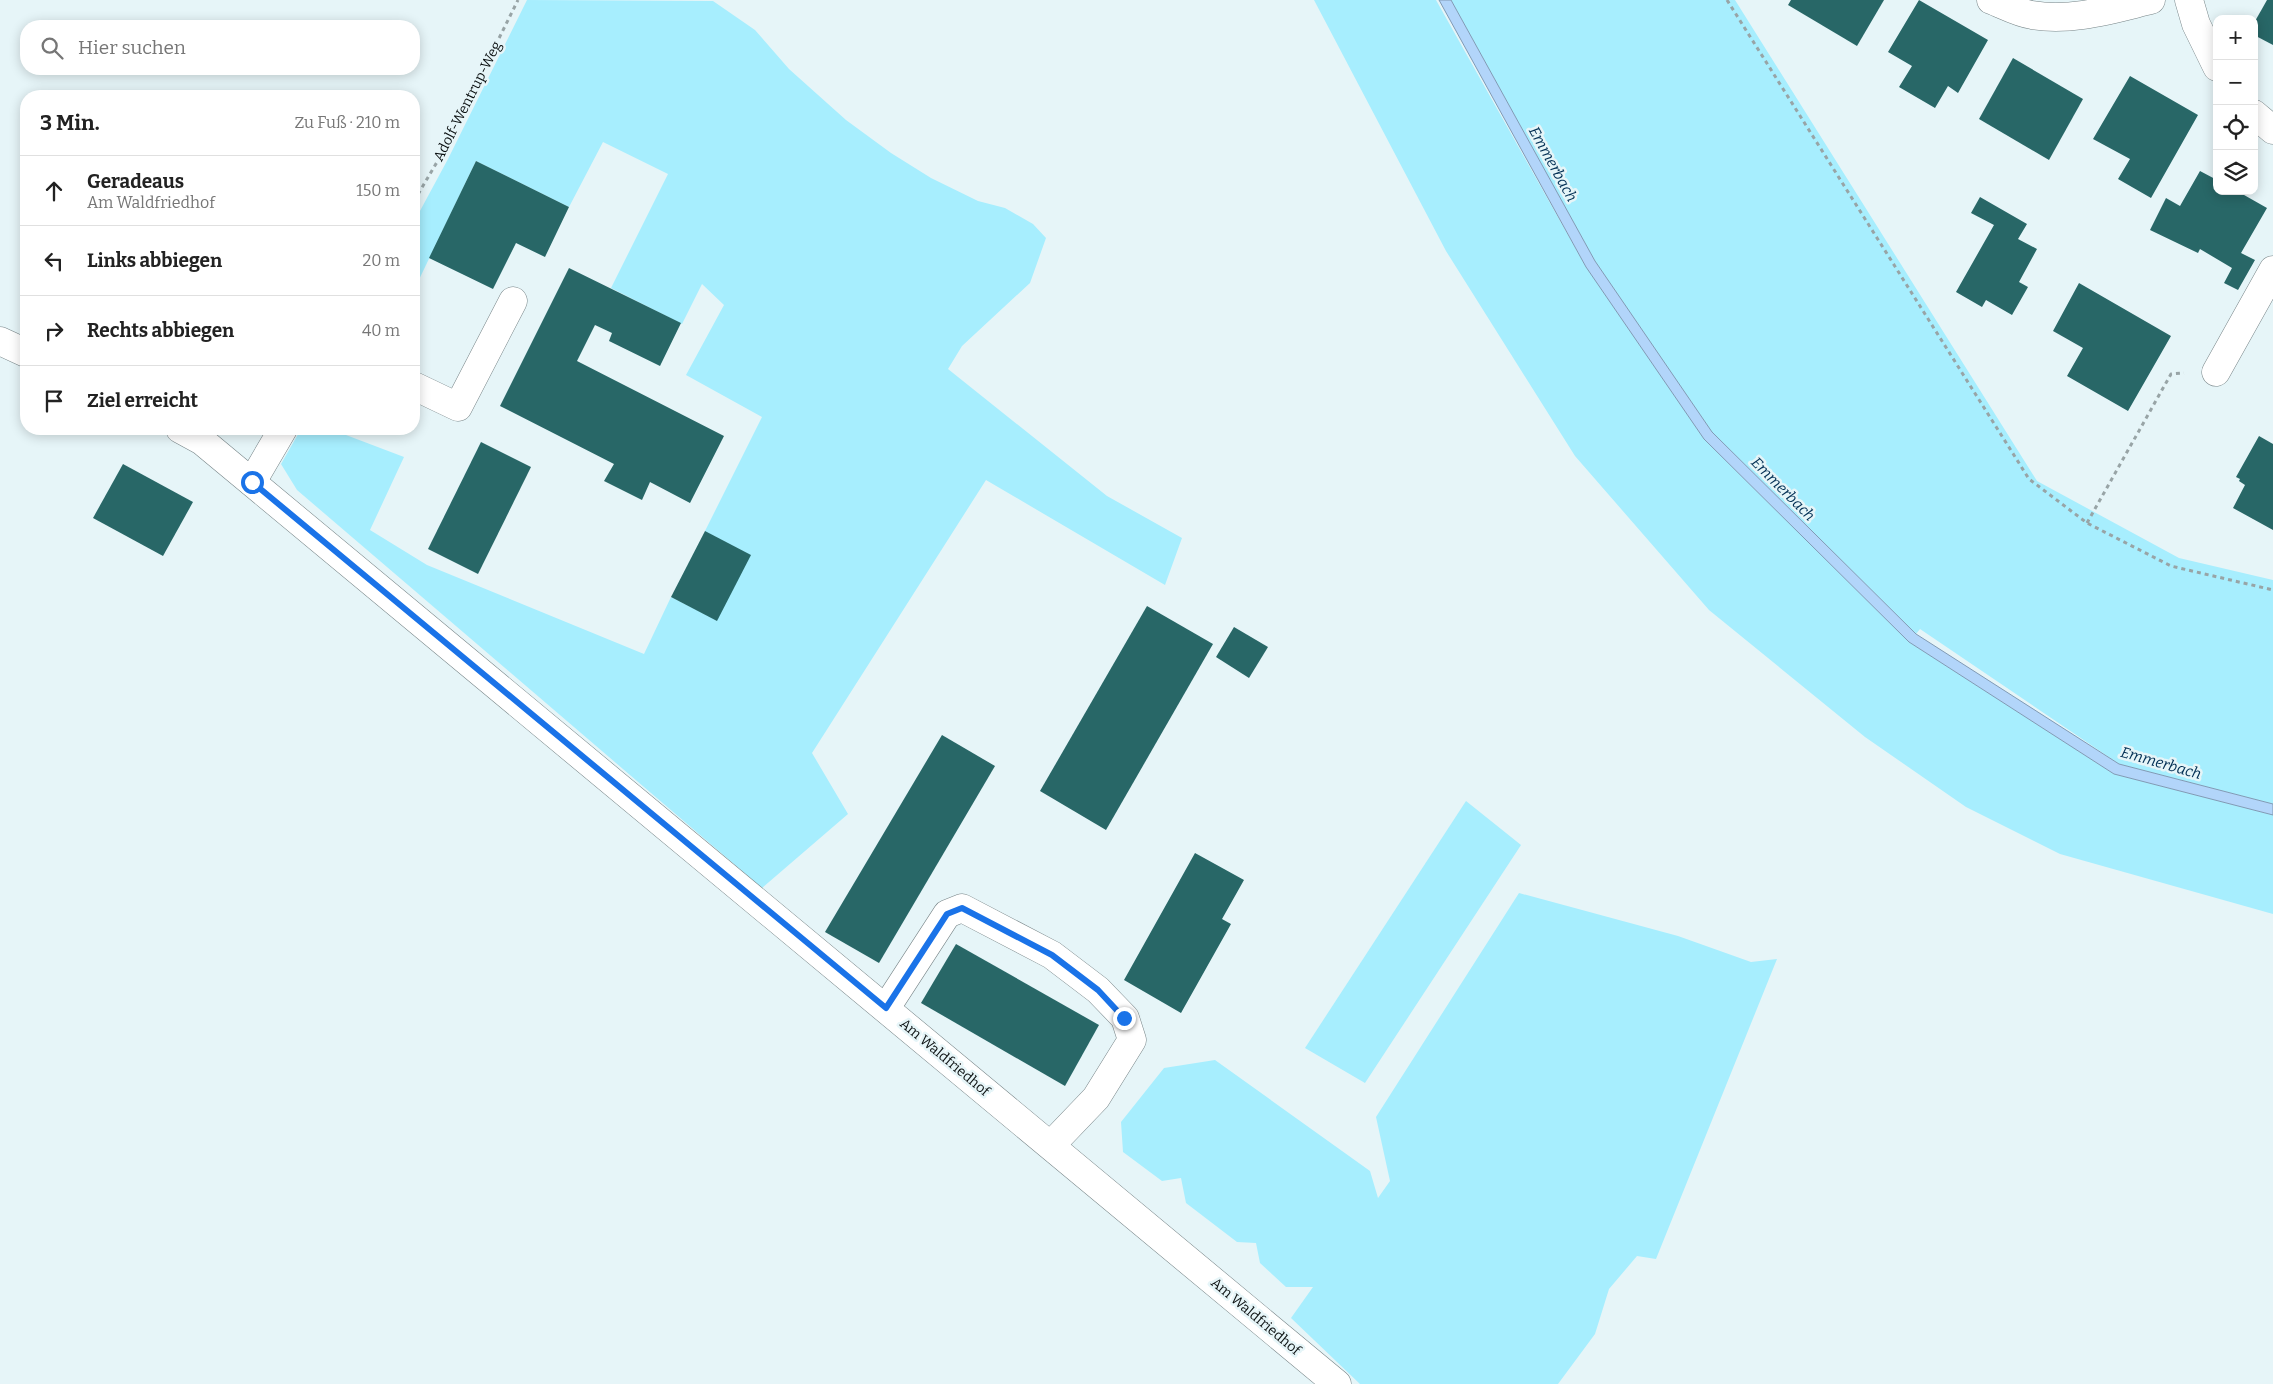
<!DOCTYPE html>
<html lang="de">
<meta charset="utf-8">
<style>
body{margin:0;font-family:Bitter,serif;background:#f2f2f2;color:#222}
.controls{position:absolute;right:15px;top:15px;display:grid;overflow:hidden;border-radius:10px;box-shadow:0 2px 12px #0003}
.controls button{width:45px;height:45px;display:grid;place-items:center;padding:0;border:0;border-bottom:1px solid #e0e0e0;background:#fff;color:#222;font:25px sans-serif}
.stop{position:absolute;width:15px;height:15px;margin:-11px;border:4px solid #1a73e8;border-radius:50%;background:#fff}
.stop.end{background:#1a73e8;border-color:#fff;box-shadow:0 1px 5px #0008}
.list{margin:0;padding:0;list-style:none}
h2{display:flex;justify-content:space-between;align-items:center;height:65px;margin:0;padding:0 20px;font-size:21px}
h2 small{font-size:16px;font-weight:400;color:#767676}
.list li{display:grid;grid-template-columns:32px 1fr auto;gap:15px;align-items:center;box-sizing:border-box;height:70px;padding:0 20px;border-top:1px solid #e0e0e0}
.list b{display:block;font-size:19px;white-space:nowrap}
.list p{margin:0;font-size:16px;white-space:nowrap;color:#767676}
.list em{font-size:16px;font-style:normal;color:#767676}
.icon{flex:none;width:28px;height:28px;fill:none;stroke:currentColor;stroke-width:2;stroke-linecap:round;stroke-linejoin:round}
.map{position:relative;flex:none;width:2273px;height:1384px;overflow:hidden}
.search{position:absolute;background:#fff;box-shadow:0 2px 12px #0003;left:20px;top:20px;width:400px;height:55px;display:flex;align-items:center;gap:12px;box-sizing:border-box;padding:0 18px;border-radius:20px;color:#767676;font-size:19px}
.panel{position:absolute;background:#fff;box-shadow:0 2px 12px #0003;left:20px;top:90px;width:400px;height:345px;border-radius:20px}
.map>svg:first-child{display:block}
.green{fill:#a7eefe}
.water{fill:#b2d5fa;stroke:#809ab4}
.building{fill:#286767}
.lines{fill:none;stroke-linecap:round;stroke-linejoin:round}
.minor-casing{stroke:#778487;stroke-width:29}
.path{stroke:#98a4a6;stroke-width:3;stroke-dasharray:4 4;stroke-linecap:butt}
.minor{stroke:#fff;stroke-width:28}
.route{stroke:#1a73e8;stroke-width:6}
.labels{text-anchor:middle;stroke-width:5;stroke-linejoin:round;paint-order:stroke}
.street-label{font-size:14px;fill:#0b1011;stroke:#e6f5f8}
.water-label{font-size:15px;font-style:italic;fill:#012e53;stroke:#e6f5f8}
</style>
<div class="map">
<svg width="2273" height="1384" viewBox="0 0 2273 1384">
<rect width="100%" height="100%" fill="#e6f5f8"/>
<g class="green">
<path d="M527,0l186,1 42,29 34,39 57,51 45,33 40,25 47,23 27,7 28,16 13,14 -16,45 -68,63 -14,23 159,127 75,42 -17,47 -179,-105 -174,273 36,61 -86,74 -465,-398 -16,-26 20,-35h48l-3,6 58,22 -34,73 57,35 217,89 27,-57 46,23 -12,-89 57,-114 -76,-42 38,-70 -22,-21 -20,40 -71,-36 57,-114 -65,-32 -34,65 -93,-46 -62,129v-68l34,-63z"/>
<path d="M1314,0h122l150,267 118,172 205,203 205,132 159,41v99l-213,-60 -94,-47 -101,-70 -156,-127 -134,-154 -129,-205z"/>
<path d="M1451,0h284l302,481 142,77 94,22v224l-154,-40 -199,-135 -4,5 -204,-202 -117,-171z"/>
<path d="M1466,801l55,44 -156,238 -60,-35z"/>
<path d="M1519,893l159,43 73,26 26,-3 -121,300 -19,-3 -28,33 -14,45 -37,50h-198l-69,-66 22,-31h-27l-26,-24 -4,-20 -19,-1 -51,-39 -5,-25 -19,3 -39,-29 -2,-30 43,-54 51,-8 155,111 8,27 12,-17 -14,-64z"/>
</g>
<path class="water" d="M1439,0h12l144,261 117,171 204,202 203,130 154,40v11l-159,-41 -205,-132 -205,-203 -118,-172z"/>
<g class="building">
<path d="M1791,0h93l-27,46 -69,-41z"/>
<path d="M1919,0l69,40 -30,53 -10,-7 -13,22 -36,-21 13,-21 -24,-14z"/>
<path d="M2267,0h6v45l-19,-10v-12z"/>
<path d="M2013,58l70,41 -34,61 -70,-41z"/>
<path d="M2130,76l68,39 -47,83 -33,-19 12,-20 -37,-20z"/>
<path d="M476,161l93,46 -24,50 -29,-14 -23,46 -64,-31z"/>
<path d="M2200,171l17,9v11h20l30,17 -26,45 14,7 -17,30 -14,-7 8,-15 -32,-19 -2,4 -48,-23 16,-32 14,8z"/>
<path d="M1980,197l47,27 -9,15 19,10 -18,33 9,5 -16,28 -26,-15 -4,7 -26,-15 38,-67 -23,-12z"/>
<path d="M569,268l112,55 -21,43 -51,-25 3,-8 -17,-8 -18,36 147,75 -34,67 -40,-21 -8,18 -38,-19 10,-17 -114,-58z"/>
<path d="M2079,283l92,53 -43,75 -61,-35 16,-28 -30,-17z"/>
<path d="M2259,436l14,8v86l-40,-22 12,-23 -6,-4 1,-2 -4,-2z"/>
<path d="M481,442l50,25 -53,107 -50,-25z"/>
<path d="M123,464l70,38 -30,54 -70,-38z"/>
<path d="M705,531l46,24 -34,66 -46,-24z"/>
<path d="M1147,606l66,38 -107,186 -66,-39z"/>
<path d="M1234,627l34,20 -19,31 -33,-21z"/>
<path d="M942,735l53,31 -116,197 -54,-31z"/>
<path d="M1195,853l49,27 -22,39 9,5 -50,89 -57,-33z"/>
<path d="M956,944l143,81 -34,61 -144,-83z"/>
</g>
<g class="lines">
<defs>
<g id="minor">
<path d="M1991,0c13,5 27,13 41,15 39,7 81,-6 119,-15"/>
<path d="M2189,0l7,24 21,43"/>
<path d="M2254,114l19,16"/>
<path d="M0,341l26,12"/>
<path d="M2216,372l57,-102"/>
<path d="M414,386l44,21 55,-106"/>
<path d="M180,429l22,12 1135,943"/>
<path d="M252,482l31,-53"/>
<path d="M886,1008l61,-94 15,-6 90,47 46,35 27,28 7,22 -36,58 -45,47"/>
</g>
</defs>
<use href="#minor" class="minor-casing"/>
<g class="path">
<path d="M1727,0l302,479 58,44 84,43 102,24"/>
<path d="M414,201l26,-44 78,-157"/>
<path d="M2087,523l84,-149 13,-1"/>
</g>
<use href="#minor" class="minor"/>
</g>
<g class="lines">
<path class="route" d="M252,482l634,526 61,-94 15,-6 90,47 46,35 26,28"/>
</g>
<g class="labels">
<g class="street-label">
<text transform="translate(467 101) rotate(-63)" y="5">Adolf-Wentrup-Weg</text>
<text transform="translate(945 1057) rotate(40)" y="5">Am Waldfriedhof</text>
<text transform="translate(1256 1316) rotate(40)" y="5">Am Waldfriedhof</text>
</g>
<g class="water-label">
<text transform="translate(1553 164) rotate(61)" y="5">Emmerbach</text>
<text transform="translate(1783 489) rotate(45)" y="5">Emmerbach</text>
<text transform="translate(2161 763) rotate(16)" y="5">Emmerbach</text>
</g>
</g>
</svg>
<div class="controls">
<button>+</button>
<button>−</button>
<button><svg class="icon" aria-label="locate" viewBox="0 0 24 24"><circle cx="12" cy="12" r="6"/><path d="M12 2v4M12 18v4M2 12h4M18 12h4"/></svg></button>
<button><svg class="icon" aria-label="layers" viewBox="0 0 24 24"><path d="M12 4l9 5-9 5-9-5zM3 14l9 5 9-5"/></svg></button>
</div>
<div class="stop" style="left:252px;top:482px"></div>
<div class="stop end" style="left:1124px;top:1018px"></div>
<div class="search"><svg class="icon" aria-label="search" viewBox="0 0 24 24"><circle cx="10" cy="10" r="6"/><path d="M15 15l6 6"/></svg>Hier suchen</div>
<section class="panel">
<h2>3 Min.<small>Zu Fuß · 210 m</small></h2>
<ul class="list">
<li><svg class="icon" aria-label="ahead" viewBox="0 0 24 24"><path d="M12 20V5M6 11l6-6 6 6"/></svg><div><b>Geradeaus</b><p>Am Waldfriedhof</p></div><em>150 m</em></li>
<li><svg class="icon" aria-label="left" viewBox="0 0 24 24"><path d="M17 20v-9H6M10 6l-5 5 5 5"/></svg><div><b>Links abbiegen</b></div><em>20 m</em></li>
<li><svg class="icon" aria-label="right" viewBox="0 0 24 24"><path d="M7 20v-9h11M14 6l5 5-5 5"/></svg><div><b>Rechts abbiegen</b></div><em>40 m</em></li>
<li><svg class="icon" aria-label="arrive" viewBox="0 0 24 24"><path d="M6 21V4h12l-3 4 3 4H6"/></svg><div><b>Ziel erreicht</b></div></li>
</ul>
</section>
</div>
